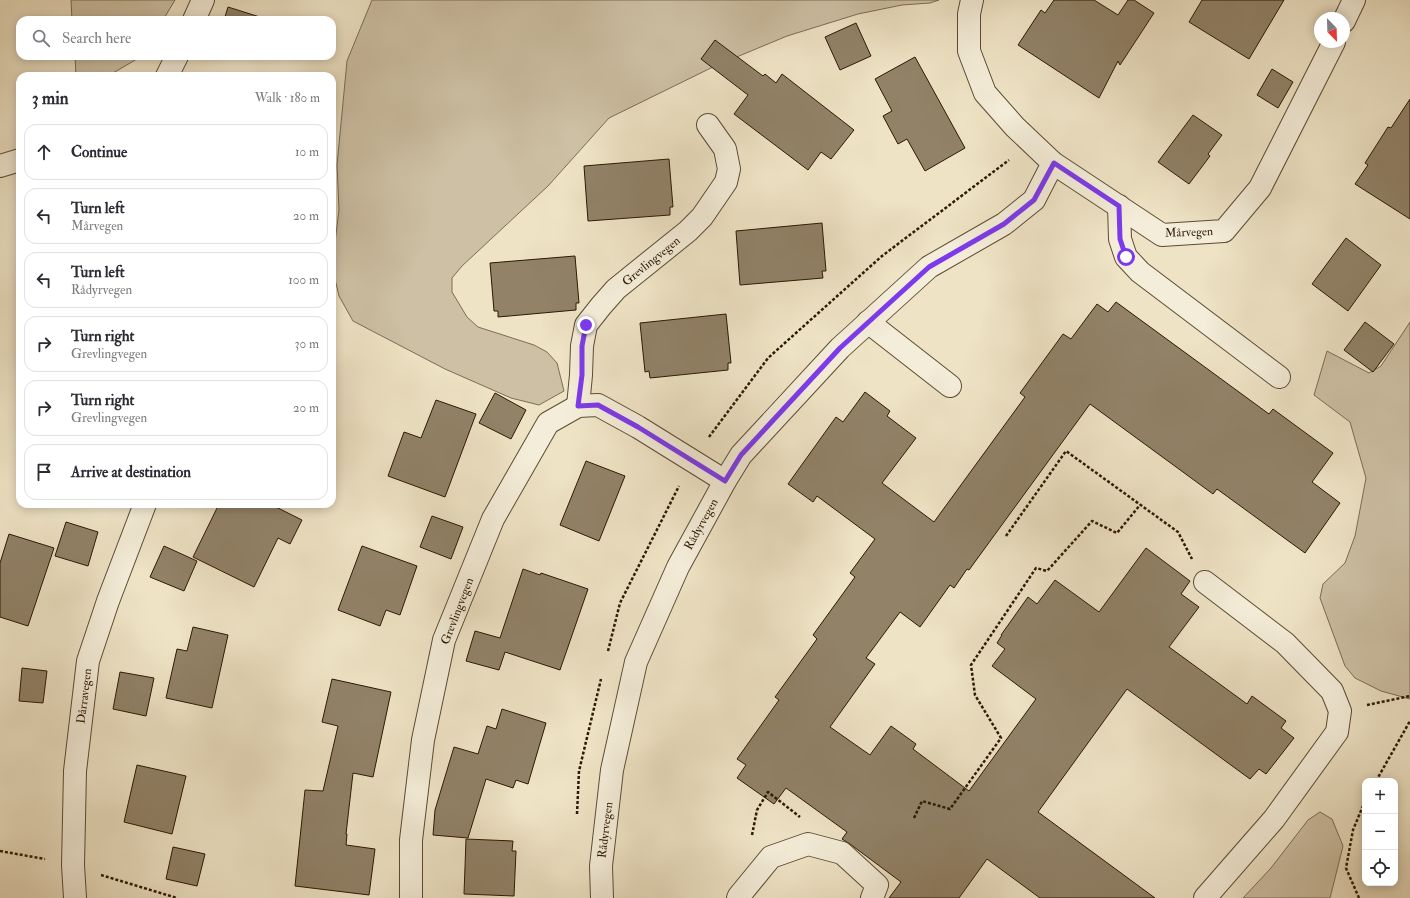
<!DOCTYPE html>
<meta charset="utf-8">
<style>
body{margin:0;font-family:"IM FELL Double Pica",serif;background:#f2f2f3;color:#2b2b33}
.controls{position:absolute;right:12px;bottom:12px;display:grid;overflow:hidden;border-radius:8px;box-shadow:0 2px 10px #0003}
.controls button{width:36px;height:36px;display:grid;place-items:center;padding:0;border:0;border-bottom:1px solid #e1e1e2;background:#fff;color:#2b2b33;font:20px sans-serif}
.compass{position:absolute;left:1314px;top:12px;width:36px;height:36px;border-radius:50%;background:#fff;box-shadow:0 2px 10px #0003;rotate:157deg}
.stop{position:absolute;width:12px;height:12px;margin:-9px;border:3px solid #7c3aed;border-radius:50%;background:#fff}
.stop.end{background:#7c3aed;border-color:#fff;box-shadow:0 1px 4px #0008}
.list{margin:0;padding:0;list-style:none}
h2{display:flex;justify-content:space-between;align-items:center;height:52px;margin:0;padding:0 16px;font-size:17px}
h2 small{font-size:13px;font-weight:400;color:#7c7c81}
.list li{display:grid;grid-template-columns:26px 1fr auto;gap:12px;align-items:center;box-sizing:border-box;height:56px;margin:0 8px 8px;padding:0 8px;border:1px solid #e1e1e2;border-radius:12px}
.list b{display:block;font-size:15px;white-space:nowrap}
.list p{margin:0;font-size:13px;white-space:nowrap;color:#7c7c81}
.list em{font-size:13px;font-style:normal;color:#7c7c81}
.icon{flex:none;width:22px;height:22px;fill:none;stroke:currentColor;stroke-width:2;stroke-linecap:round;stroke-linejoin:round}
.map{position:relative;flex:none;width:1410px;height:898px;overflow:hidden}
.search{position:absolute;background:#fff;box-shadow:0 2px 10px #0003;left:16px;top:16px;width:320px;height:44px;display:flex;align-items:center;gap:10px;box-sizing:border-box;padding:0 14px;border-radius:12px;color:#7c7c81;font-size:15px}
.panel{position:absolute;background:#fff;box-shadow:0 2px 10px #0003;left:16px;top:72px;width:320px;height:436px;border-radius:12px}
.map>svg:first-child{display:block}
.green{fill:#cdc0a4;stroke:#7c6c54}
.building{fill:#918268;stroke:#2c1803}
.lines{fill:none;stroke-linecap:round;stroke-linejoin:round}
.minor-casing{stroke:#5c4b34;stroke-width:24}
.path{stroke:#2c1803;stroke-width:2.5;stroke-dasharray:3 2;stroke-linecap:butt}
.minor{stroke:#f4edd9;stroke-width:22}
.route{stroke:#7c3aed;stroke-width:5}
.labels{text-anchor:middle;stroke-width:4;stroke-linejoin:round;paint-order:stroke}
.street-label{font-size:12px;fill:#2c1803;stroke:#f4edd9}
</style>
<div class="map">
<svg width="1410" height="898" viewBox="0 0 1410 898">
<rect width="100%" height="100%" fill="#eee3c5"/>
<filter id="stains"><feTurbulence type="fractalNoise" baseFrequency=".005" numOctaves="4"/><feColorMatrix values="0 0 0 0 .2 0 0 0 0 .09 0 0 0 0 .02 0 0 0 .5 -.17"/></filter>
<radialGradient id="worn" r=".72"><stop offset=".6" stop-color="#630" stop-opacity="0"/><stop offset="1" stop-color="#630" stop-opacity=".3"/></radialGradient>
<g class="green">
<path d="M71,0h104l-12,20h-91z"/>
<path d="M372,0h567l-9,3 -28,2 -44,9 -71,22 -72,30 -106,52 -61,68 -86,80 -10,12v14l15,25 11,10 56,18 13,7 10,11 7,28 -25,14 -28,-7 -66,-29 -92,-48 -14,-25 -7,-30 7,-56 -2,-45 10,-104z"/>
<path d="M75,56h67l-34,20h-32z"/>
<path d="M1410,322v377l-29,-8 -26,-13 -10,-12 -25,-68 3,-14 22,-21 10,-27 11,-58 -16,-56 -36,-27 13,-44 42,22 12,-7z"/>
<path d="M1320,812l12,7 11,27 -13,52h-87l28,-30 37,-48z"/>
</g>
<g class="building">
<path d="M1054,0h40l24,15 10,-15h6l20,13 -34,52 -2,-4 -19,37 -81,-53 23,-35 4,3z"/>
<path d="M1202,0h82l-35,59 -60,-37z"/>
<path d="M228,7l35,11v2h-39z"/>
<path d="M856,23l15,33 -31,14 -15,-33z"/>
<path d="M715,40l48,36 2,-2 11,9 6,-9 72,56 -23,29 -10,-7 -13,18 -74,-56 14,-19 -47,-36z"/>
<path d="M915,57l50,91 -40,23 -18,-32 -9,5 -15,-28 9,-5 -17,-32z"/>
<path d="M1272,69l21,13 -15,26 -21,-13z"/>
<path d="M1410,99v120l-55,-35 13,-19 -3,-2 23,-36 3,1z"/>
<path d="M1193,115l29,20 -14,19 2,2 -21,28 -31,-22z"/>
<path d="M669,159l4,48h-3v8l-82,6 -4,-55z"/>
<path d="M822,223l4,48h-4l1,7 -83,7 -4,-54z"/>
<path d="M1346,238l35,27 -33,46 -36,-27z"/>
<path d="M575,256l4,47h-3v7l-78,7v-6h-4l-4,-48z"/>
<path d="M1116,302l153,112 4,-5 60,44 -21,29 28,21 -35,50 -88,-64 -4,5 -123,-90 -121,166 -2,-1 -13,19 -4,-3 -30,42 -20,-15 -34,46 9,6 -45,63 40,28 21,-29 25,18 -3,5 56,42 67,-92 -44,-33 13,-17 -8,-6 5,-8h-1l27,-38 9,7 18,-24 44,32 47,-64 44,33 -9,13 18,13 -30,40 78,57 5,-8 34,25 -5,7 13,10 -28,36 -7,-5 -9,10 -123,-90 -89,123 117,86h-115l-53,-39 -28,39h-70l12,-16 -51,-38 -8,-5 5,-7 -61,-44 -12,16 -37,-26 9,-13 -9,-6 42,-59 -4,-3 42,-58 -4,-4 42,-58 -5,-4 25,-34 -58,-43 -4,6 -25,-18 48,-67 7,5 22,-30 25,19 -3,5 29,22 -34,45 52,39 91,-125 -5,-4 43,-59 8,5 26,-35 11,8z"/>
<path d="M726,314l5,49h-3v7l-78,8 -1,-7 -4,1 -5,-49z"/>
<path d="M1365,322l29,22 -21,28 -29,-22z"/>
<path d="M495,393l31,17 -15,29 -32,-16z"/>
<path d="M436,400l40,14 -31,83 -57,-21 16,-44 17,6z"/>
<path d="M586,461l39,15 -26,65 -39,-16z"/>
<path d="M219,504h51l32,16 -12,24 -12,-6 -24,49 -61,-30z"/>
<path d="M432,516l31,11 -12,32 -31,-12z"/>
<path d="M66,522l32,10 -10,34 -33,-10z"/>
<path d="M9,534l45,14 -26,78 -28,-9v-54z"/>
<path d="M164,546l33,15 -13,30 -34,-14z"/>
<path d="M362,546l55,20 -17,49 -14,-5 -6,16 -42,-16z"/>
<path d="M523,569l17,6 1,-2 47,16 -28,81 -55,-18 -6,18 -33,-9 9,-30 25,7z"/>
<path d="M193,627l35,8 -16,73 -46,-10 11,-49 10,2z"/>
<path d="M22,668l25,3 -4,32 -24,-2z"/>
<path d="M120,672l34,6 -8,38 -33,-7z"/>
<path d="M332,679l59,13 -18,85 -20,-4 -7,61h1l-1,11 29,4 -6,46 -74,-9 10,-96 18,1 15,-65 -16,-4z"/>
<path d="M502,709l44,14 -18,61 -12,-4 -3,8 -27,-9 -18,59 -35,-3 2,-25 19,-63 24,7 9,-28 9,3z"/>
<path d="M137,765l49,11 -14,58 -48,-12z"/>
<path d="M466,839l47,2 -1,10h4l-2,45 -50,-2z"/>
<path d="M173,847l32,7 -8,32 -31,-7z"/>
</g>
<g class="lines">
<defs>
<g id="minor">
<path d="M972,0l-3,14v37l16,42 30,34 38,36 109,72 62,-4 36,-43 74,-146"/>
<path d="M194,20l9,-20"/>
<path d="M1344,21l10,-21"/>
<path d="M167,76l10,-20"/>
<path d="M0,166l20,-6"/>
<path d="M1119,206l1,33 6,18 14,15 139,105"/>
<path d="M868,322l82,64"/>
<path d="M578,406l3,-31 1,-29 4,-21 15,-19 15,-17 72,-58 14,-14 24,-35 3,-13 -4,-20 -17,-24"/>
<path d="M75,898l-2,-33 2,-94 13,-110 20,-60 37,-97"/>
<path d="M411,898v-58l12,-100 21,-100 49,-121 55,-96 30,-17 20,-1 40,22 87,54"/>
<path d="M602,898l-1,-32 11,-96 24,-108 42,-95 47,-86 16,-26 99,-107 89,-81 75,-43 30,-24 19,-37"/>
<path d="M738,898l1,-2 32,-39 37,-13 34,9 35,32 -5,13"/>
<path d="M1205,898l69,-79 63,-87 3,-21 -8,-20 -47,-48 -80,-61"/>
</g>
</defs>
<use href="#minor" class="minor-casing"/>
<g class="path">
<path d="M709,437l59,-79 114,-102 127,-96"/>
<path d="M1006,536l60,-85 112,81 14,27"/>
<path d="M608,651l12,-48 59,-117"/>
<path d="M1367,705l43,-9"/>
<path d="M1376,781l34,-60"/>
<path d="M577,814l2,-43 22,-92"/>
<path d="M914,818l8,-17 28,8 51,-71 -26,-43 -4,-30 65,-97 11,3 45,-50 25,12 23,-28"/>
<path d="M752,835l5,-25 11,-18 32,25"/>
<path d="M0,851l45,8"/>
<path d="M101,875l76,23"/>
<path d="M1359,898l-13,-30 7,-38 12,-29"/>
</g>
<use href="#minor" class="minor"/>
</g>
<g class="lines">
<path class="route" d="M586,325l-4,21v29l-4,31 20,-1 40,22 87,54 16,-26 99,-107 89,-81 75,-43 30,-24 20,-37 65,43 1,33 6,18"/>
</g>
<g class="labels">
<g class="street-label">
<text transform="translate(1189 232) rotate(-2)" y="4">Mårvegen</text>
<text transform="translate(651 261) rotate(-39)" y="4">Grevlingvegen</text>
<text transform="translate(701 524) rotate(-61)" y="4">Rådyrvegen</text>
<text transform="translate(457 611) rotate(-69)" y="4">Grevlingvegen</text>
<text transform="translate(84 696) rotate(-83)" y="4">Dårravegen</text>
<text transform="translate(605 830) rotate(-83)" y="4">Rådyrvegen</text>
</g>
</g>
<rect width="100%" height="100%" filter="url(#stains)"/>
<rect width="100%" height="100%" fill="url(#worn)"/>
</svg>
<div class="controls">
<button>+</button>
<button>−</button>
<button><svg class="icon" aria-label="locate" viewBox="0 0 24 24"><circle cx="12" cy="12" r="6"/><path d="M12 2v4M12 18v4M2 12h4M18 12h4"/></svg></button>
</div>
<svg class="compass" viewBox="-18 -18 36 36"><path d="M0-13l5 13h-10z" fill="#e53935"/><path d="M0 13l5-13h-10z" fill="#7c7c81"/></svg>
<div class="stop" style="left:1126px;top:257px"></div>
<div class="stop end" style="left:586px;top:325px"></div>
<div class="search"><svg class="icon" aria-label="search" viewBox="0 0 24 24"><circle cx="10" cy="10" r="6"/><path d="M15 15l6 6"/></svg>Search here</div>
<section class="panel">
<h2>3 min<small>Walk · 180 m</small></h2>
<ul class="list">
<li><svg class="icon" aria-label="ahead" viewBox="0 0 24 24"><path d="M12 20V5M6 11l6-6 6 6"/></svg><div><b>Continue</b></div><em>10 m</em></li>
<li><svg class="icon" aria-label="left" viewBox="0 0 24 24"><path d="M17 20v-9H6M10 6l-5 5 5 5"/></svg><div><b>Turn left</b><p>Mårvegen</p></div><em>20 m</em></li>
<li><svg class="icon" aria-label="left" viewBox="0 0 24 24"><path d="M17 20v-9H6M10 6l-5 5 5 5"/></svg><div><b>Turn left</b><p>Rådyrvegen</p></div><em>100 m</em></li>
<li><svg class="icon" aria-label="right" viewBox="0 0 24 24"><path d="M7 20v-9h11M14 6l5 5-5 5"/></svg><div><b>Turn right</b><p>Grevlingvegen</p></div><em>30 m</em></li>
<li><svg class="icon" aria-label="right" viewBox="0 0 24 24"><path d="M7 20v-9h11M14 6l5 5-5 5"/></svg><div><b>Turn right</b><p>Grevlingvegen</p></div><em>20 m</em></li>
<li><svg class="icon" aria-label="arrive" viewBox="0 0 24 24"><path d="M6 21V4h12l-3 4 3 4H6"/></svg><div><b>Arrive at destination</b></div></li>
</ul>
</section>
</div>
